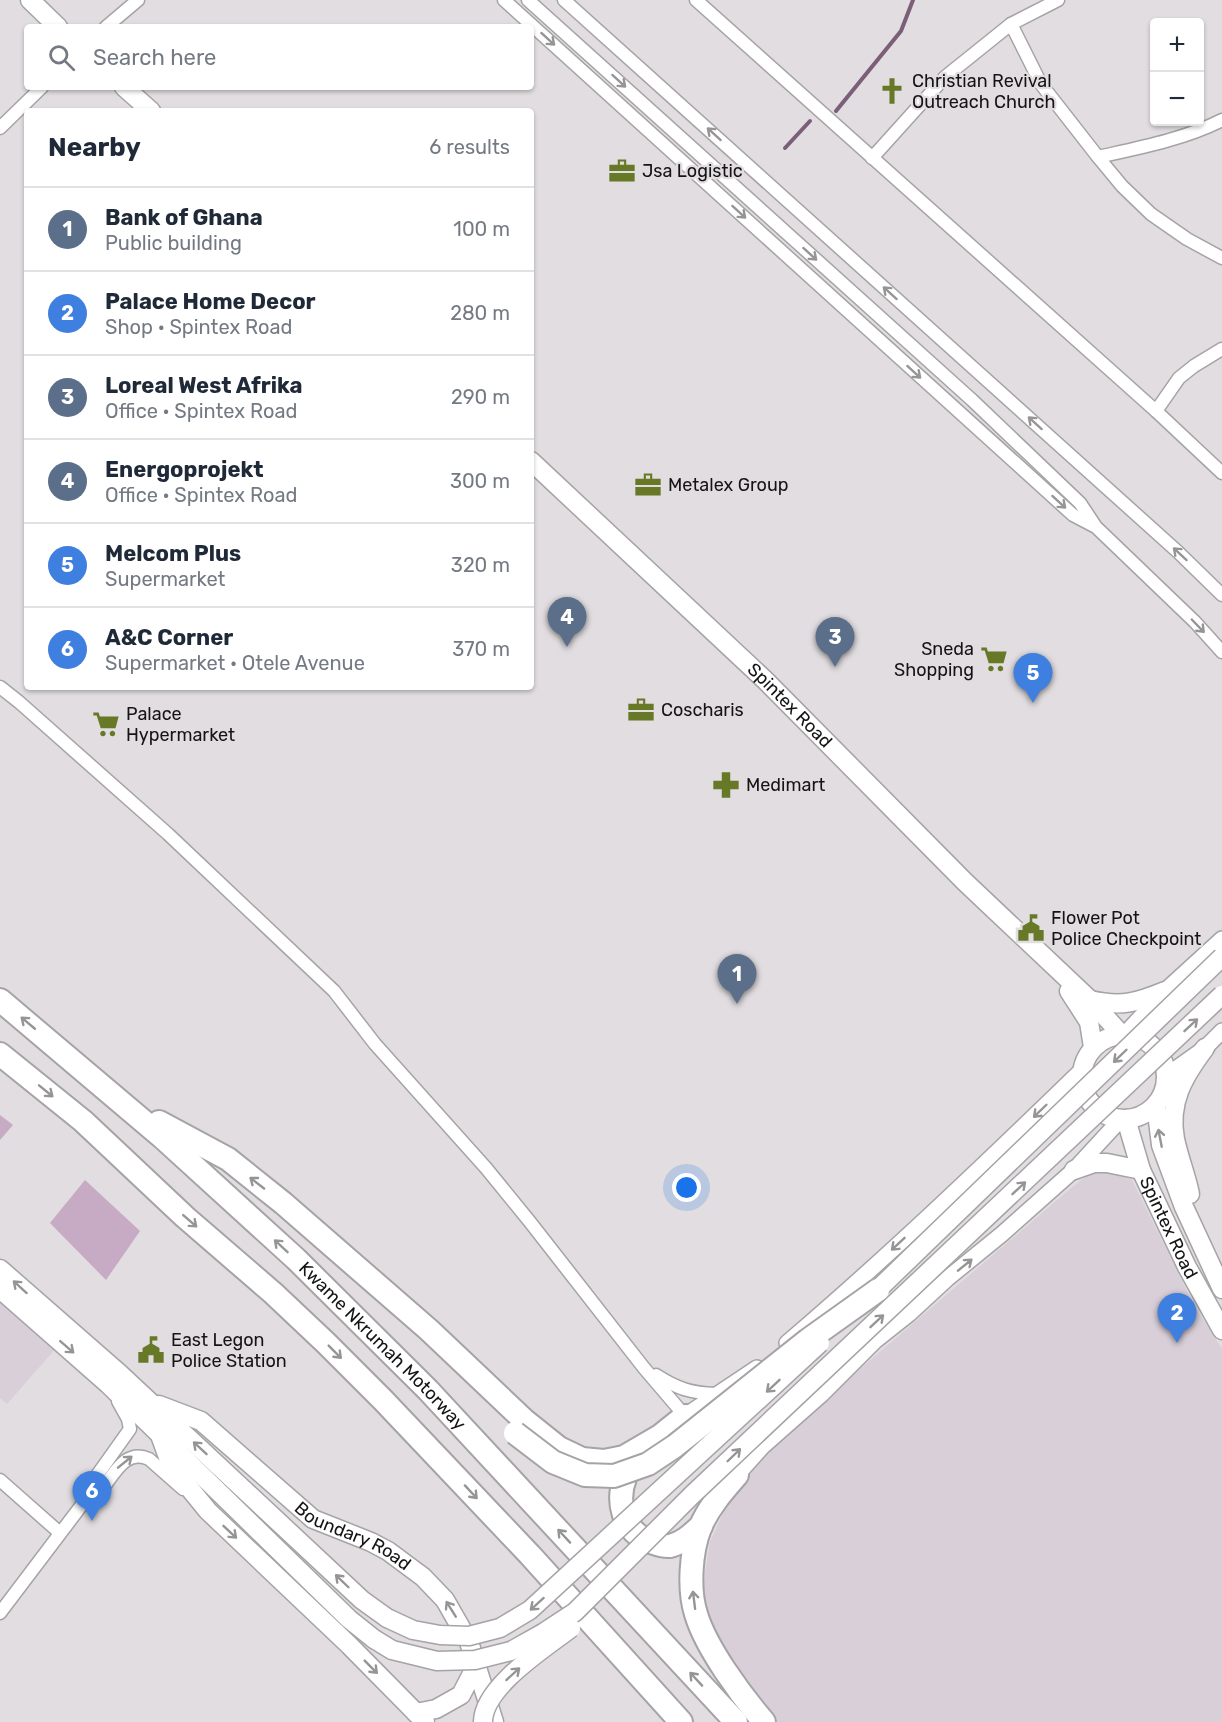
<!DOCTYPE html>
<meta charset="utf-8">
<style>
body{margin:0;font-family:Rubik,sans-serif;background:#f2f2f3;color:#1f2937}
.controls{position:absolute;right:18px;top:18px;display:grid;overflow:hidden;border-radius:6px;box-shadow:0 2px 4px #0004}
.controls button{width:54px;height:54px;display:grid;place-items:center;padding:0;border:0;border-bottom:2px solid #e0e1e3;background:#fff;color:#1f2937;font:30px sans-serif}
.you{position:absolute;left:687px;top:1188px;width:21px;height:21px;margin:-15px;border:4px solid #fff;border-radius:50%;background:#1a73e8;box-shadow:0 0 0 9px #1a73e833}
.badge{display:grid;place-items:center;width:39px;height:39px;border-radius:50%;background:#677827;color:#fff;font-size:20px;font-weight:700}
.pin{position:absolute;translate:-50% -50px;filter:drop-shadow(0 2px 3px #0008)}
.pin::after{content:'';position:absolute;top:32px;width:21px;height:18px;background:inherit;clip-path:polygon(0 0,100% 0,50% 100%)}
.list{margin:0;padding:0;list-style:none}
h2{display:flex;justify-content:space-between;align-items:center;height:78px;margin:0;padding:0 24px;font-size:26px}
h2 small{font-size:20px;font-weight:400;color:#747a83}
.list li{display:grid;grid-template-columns:39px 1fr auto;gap:18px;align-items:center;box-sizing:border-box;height:84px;padding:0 24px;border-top:2px solid #e0e1e3}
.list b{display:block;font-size:22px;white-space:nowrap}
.list p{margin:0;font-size:20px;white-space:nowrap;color:#747a83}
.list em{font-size:20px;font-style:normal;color:#747a83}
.icon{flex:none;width:33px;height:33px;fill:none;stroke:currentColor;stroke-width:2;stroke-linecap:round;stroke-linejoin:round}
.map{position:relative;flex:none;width:1222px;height:1722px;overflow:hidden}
.search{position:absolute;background:#fff;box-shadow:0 2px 4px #0004;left:24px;top:24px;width:510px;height:66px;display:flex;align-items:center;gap:15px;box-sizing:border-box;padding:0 21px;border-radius:6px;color:#747a83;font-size:22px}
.panel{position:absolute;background:#fff;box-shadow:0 2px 4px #0004;left:24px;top:108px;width:510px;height:582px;border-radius:6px}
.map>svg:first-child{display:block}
.built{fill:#d9cfd8}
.green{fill:#c7aac3}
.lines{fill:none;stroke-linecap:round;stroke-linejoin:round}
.stream{stroke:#7b5e78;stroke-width:4}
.minor-casing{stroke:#a6a3a6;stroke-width:15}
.tertiary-casing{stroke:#a6a3a6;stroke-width:18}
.secondary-casing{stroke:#a6a3a6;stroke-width:21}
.motorway-casing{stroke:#a6a3a6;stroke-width:26}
.minor{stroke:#fff;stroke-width:12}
.tertiary{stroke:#fff;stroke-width:15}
.secondary{stroke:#fff;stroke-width:18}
.motorway{stroke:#fff;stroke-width:22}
.secondary-bridge-casing{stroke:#a6a3a6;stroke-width:21;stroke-linecap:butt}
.motorway-bridge-casing{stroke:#a6a3a6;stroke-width:26;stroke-linecap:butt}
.secondary-bridge{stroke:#fff;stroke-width:18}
.motorway-bridge{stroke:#fff;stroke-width:22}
.oneway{stroke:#969596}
.labels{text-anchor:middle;stroke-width:4.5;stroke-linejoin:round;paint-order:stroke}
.poi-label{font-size:18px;fill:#151415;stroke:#e1dde0;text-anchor:start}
.street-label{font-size:18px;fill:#151415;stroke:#e1dde0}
</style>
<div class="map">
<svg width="1222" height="1722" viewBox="0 0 1222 1722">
<rect width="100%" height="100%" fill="#e1dde0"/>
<g class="built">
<path d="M1097,1168l35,12 62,125 28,44v373h-452l-60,-80 -9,-44 9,-56 22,-49 30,-35 92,-84 217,-186z"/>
<path d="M0,1298l56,50 -49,56 -7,-6z"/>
</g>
<g class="green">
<path d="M0,1115l13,10 -13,15z"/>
<path d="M85,1180l55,51 -34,49 -56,-57z"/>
</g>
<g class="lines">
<g class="stream">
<path d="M836,111l65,-80 12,-31"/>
<path d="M785,148l25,-27"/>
</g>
<defs>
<g id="minor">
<path d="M504,0l569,515 21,11"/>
<path d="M528,0l444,400 108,103 16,24 99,95 27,30"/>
<path d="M564,0l614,552 44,43"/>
<path d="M696,0l460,411 66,62"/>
<path d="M1011,24l30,60 57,73 24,29 29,28 36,25 35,19"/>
<path d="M106,27l32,-27"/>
<path d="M0,128l42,-41"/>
<path d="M1098,157c40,-9 87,-18 124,-37"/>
<path d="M872,158l73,-81 66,-53 47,-24"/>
<path d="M1156,411l23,-33 15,-12 28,-17"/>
<path d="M0,687l19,15 149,132 166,157 41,53 111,124 44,54 114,146 41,48"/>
<path d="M656,1375c22,14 35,18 60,19"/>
<path d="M0,1480l60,53"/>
<path d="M84,1502c4,-2 10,-4 13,-7 15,-15 26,-48 52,-36l34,30"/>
<path d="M0,1613l84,-111 4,-14 42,-59 -2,-10 -10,-18"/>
</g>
<g id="tertiary">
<path d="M1125,1034l40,-43 57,-52"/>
<path d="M1167,1075l38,-27 17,-17"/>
<path d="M787,1343c102,-87 199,-180 295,-273"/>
<path d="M685,1416l72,-48"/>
<path d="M737,1475l25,-28 60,-53 53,-53 34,-27 39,-36 54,-44 72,-64 47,-51"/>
</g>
<g id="secondary">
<path d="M30,0l28,27"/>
<path d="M124,87l27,24"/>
<path id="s1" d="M531,461l235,220 199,201 125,118 31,34"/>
<path d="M1069,991l20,31 4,25"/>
<path d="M1090,1000c31,7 46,3 75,-9"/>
<circle cx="1124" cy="1077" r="42"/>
<path d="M1156,1105l5,40 23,62 38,82"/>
<path id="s2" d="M1126,1119l15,51 46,97 35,63"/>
<path d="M1074,1170l20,-7h13l34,7"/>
<path d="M1190,1194c-4,-19 -11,-36 -15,-55 -7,-37 9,-63 30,-91"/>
<path d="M0,1269l120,105 242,226 25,18"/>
<path d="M0,1289l108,95 241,235 25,20"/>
<path id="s3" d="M159,1405l42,16 112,98 58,23 17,9 35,26 22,23 24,42 25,80"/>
<path d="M161,1438l8,22 17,24 22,27 141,134 76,77"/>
<path d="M416,1713l20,-4 25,-14 15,-29"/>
</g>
<g id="motorway">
<path id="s4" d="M0,1000l162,137 134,122 132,131 308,332"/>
<path d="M0,1054l83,67 102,96 88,76 53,50 57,57 147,155 151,167"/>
<path d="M159,1122l69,37 55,44 146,127 95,90 35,28 23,11 22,2 20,-4 36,-21 25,-20"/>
<path d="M638,1459c-5,6 -11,12 -13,19 -9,24 -2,52 23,63 6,2 15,6 22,5 13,-3 22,-12 31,-20"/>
<path d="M737,1475c-14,16 -29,33 -37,53 -9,23 -12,61 -4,86 10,34 45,81 68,108"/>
</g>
</defs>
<use href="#minor" class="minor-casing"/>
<use href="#tertiary" class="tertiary-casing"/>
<use href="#secondary" class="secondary-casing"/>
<use href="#motorway" class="motorway-casing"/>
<use href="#minor" class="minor"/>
<use href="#tertiary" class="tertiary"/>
<use href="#secondary" class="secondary"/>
<use href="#motorway" class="motorway"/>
<defs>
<g id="secondary-bridge">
<path d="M869,1298l353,-341"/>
<path d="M387,1618l26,12 27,5 29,1 31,-8 30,-18 290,-267"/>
<path d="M374,1639l18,11 45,11 38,-1 36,-9 32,-18 32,-21 117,-117 530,-500"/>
<path d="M483,1722c0,-35 62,-74 88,-94"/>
</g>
<path id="motorway-bridge" d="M515,1433l38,29 32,13 29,1 34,-12 27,-18 133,-106 70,-50"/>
</defs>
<use href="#secondary-bridge" class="secondary-bridge-casing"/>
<use href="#motorway-bridge" class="motorway-bridge-casing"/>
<use href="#secondary-bridge" class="secondary-bridge"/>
<use href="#motorway-bridge" class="motorway-bridge"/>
</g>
<defs><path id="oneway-shaft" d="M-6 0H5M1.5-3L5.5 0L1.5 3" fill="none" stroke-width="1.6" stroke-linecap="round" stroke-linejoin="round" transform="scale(1.5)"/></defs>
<g class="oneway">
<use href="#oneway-shaft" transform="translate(548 39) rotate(42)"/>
<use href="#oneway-shaft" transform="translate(619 81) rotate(42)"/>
<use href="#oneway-shaft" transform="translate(714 134) rotate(-138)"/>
<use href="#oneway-shaft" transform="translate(739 212) rotate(42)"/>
<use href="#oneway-shaft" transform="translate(810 254) rotate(42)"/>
<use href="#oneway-shaft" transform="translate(890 293) rotate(-138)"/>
<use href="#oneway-shaft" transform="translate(914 372) rotate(42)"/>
<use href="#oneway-shaft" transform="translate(1035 423) rotate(-138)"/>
<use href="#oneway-shaft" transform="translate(1059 502) rotate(42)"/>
<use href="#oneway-shaft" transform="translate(1180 554) rotate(-137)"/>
<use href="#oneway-shaft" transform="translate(1198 626) rotate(46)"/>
<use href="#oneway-shaft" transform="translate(28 1023) rotate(-140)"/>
<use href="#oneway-shaft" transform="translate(1191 1025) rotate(-43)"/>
<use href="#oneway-shaft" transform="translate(1120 1056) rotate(136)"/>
<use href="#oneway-shaft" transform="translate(46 1091) rotate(39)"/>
<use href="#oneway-shaft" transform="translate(1040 1111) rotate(136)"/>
<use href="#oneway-shaft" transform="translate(1160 1138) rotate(-101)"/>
<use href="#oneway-shaft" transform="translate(257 1183) rotate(-142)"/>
<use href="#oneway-shaft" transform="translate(1019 1188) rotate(-43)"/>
<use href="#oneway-shaft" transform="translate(190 1221) rotate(41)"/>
<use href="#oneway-shaft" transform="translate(898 1244) rotate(137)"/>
<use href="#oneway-shaft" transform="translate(281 1246) rotate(-137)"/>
<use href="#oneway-shaft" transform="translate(965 1265) rotate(-39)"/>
<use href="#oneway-shaft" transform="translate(20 1287) rotate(-138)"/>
<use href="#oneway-shaft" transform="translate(877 1321) rotate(-43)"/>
<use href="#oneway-shaft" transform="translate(67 1347) rotate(41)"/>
<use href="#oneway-shaft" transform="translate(335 1352) rotate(45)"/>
<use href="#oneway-shaft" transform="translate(773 1386) rotate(137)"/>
<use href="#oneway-shaft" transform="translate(200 1448) rotate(-137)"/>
<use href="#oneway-shaft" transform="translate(734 1455) rotate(-44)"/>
<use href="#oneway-shaft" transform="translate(125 1462) rotate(-39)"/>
<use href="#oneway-shaft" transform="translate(471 1492) rotate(47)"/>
<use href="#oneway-shaft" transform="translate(230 1532) rotate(43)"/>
<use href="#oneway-shaft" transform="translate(564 1536) rotate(-133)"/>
<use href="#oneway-shaft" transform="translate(342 1581) rotate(-136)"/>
<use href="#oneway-shaft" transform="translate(694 1600) rotate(-97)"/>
<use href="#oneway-shaft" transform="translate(537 1604) rotate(138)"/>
<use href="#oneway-shaft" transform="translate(451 1609) rotate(-122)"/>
<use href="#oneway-shaft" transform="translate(371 1667) rotate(45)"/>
<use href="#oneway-shaft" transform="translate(513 1674) rotate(-42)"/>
<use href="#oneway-shaft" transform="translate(696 1679) rotate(-133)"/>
</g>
<defs>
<symbol id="church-bare" viewBox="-9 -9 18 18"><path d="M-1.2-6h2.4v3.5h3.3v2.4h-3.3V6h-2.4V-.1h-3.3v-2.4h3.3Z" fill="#677827" stroke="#e1dde0" stroke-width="2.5" paint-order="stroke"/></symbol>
<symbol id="office-bare" viewBox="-9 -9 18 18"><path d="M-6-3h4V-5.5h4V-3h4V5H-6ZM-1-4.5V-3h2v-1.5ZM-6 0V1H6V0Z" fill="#677827" stroke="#e1dde0" stroke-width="2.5" paint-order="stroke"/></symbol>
<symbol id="supermarket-bare" viewBox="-9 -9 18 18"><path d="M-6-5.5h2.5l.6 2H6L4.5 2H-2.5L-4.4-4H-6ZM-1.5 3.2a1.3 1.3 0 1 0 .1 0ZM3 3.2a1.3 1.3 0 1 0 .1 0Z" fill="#677827" stroke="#e1dde0" stroke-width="2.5" paint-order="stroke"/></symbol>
<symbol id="pharmacy-bare" viewBox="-9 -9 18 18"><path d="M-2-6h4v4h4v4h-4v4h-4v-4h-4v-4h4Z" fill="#677827" stroke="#e1dde0" stroke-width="2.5" paint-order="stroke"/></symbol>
<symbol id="civic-bare" viewBox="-9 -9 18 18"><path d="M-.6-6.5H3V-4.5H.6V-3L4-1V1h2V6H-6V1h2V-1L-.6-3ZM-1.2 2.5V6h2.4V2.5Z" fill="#677827" stroke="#e1dde0" stroke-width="2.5" paint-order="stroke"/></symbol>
</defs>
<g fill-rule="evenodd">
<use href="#church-bare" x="873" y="72" width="38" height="38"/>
<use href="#office-bare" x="603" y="152" width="38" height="38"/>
<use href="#office-bare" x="629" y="466" width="38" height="38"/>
<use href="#supermarket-bare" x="975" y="640" width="38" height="38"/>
<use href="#office-bare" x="622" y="691" width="38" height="38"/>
<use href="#supermarket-bare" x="87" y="705" width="38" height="38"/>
<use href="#pharmacy-bare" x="707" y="766" width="38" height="38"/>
<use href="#civic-bare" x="1012" y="909" width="38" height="38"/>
<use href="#civic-bare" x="132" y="1331" width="38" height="38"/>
</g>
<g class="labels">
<g class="poi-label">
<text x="912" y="87">Christian Revival<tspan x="912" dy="21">Outreach Church</tspan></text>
<text x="642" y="177">Jsa Logistic</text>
<text x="668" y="491">Metalex Group</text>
<text x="974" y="655" text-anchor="end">Sneda<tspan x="974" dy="21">Shopping</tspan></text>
<text x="661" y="716">Coscharis</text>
<text x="126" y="720">Palace<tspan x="126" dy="21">Hypermarket</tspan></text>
<text x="746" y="791">Medimart</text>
<text x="1051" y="924">Flower Pot<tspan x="1051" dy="21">Police Checkpoint</tspan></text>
<text x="171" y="1346">East Legon<tspan x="171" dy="21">Police Station</tspan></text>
</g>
<g class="street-label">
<text dy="6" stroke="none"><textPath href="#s1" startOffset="356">Spintex Road</textPath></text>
<text dy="6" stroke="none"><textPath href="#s2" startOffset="117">Spintex Road</textPath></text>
<text dy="6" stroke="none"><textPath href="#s4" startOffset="516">Kwame Nkrumah Motorway</textPath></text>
<text dy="6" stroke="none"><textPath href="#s3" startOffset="237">Boundary Road</textPath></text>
</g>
</g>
</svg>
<div class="controls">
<button>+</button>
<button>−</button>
</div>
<div class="you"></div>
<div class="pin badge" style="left:737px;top:1004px;background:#5c6f8a">1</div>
<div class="pin badge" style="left:1177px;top:1343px;background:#3f7fe0">2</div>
<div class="pin badge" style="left:835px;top:667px;background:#5c6f8a">3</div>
<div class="pin badge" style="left:567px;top:647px;background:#5c6f8a">4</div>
<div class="pin badge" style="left:1033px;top:703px;background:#3f7fe0">5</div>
<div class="pin badge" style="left:92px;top:1521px;background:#3f7fe0">6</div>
<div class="search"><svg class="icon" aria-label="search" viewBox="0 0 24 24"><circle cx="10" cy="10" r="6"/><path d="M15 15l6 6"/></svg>Search here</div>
<section class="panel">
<h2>Nearby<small>6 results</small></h2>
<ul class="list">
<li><span class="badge" style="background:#5c6f8a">1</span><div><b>Bank of Ghana</b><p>Public building</p></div><em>100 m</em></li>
<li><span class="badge" style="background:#3f7fe0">2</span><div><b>Palace Home Decor</b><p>Shop · Spintex Road</p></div><em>280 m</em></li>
<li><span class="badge" style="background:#5c6f8a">3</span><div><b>Loreal West Afrika</b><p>Office · Spintex Road</p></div><em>290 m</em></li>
<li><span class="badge" style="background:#5c6f8a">4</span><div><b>Energoprojekt</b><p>Office · Spintex Road</p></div><em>300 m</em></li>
<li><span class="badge" style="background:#3f7fe0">5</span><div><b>Melcom Plus</b><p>Supermarket</p></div><em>320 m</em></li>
<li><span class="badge" style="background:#3f7fe0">6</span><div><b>A&amp;C Corner</b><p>Supermarket · Otele Avenue</p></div><em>370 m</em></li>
</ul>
</section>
</div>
